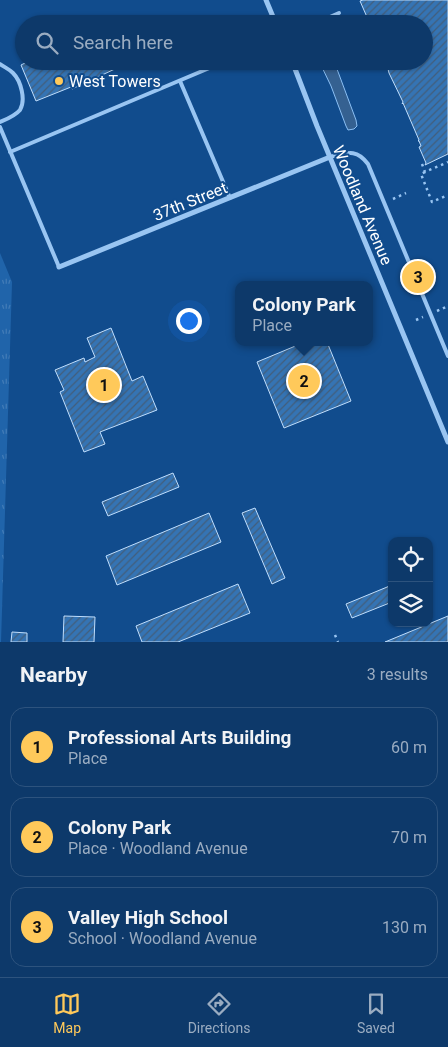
<!DOCTYPE html>
<meta charset="utf-8">
<style>
body{margin:0;font-family:Roboto,sans-serif;background:#164070;color:#f1f3f6}
.controls{position:absolute;right:15px;bottom:15px;display:grid;overflow:hidden;border-radius:10px;box-shadow:0 1px 4px #0004}
.controls button{width:45px;height:45px;display:grid;place-items:center;padding:0;border:0;border-bottom:1px solid #2d537e;background:#0d396a;color:#f1f3f6;font:25px sans-serif}
.you{position:absolute;left:188px;top:320px;width:18px;height:18px;margin:-12px;border:4px solid #fff;border-radius:50%;background:#1a73e8;box-shadow:0 0 0 8px #1a73e833}
.badge{display:grid;place-items:center;width:32px;height:32px;border-radius:50%;background:#ffc95a;color:#111;font-size:16px;font-weight:700}
.pin{position:absolute;translate:-50% -50%;border:2px solid #fff;box-shadow:0 1px 5px #0006}
.popup{position:absolute;left:235px;top:281px;width:138px;height:65px;box-sizing:border-box;display:grid;place-content:center;border-radius:10px;background:#0d396a;filter:drop-shadow(0 1px 4px #0005);font-size:16px;white-space:nowrap;color:#9aacc1}
.popup b{font-size:19px;color:#f1f3f6}
.popup::after{content:'';position:absolute;left:50%;top:100%;margin-left:-10px;border:10px solid transparent;border-top-color:#0d396a}
.list{margin:0;padding:0;list-style:none}
h2{display:flex;justify-content:space-between;align-items:center;height:65px;margin:0;padding:0 20px;font-size:21px}
h2 small{font-size:16px;font-weight:400;color:#9aacc1}
.list li{display:grid;grid-template-columns:32px 1fr auto;gap:15px;align-items:center;box-sizing:border-box;height:80px;margin:0 10px 10px;padding:0 10px;border:1px solid #2d537e;border-radius:15px}
.list b{display:block;font-size:19px;white-space:nowrap}
.list p{margin:0;font-size:16px;white-space:nowrap;color:#9aacc1}
.list em{font-size:16px;font-style:normal;color:#9aacc1}
.icon{flex:none;width:28px;height:28px;fill:none;stroke:currentColor;stroke-width:2;stroke-linecap:round;stroke-linejoin:round}
.map{position:relative;flex:none;width:448px;height:642px;overflow:hidden}
.search{position:absolute;background:#0d396a;box-shadow:0 1px 4px #0004;left:15px;right:15px;top:15px;height:55px;display:flex;align-items:center;gap:12px;box-sizing:border-box;padding:0 18px;border-radius:28px;color:#9aacc1;font-size:19px}
.sheet{height:335px;background:#0d396a}
nav{display:flex;justify-content:space-around;align-items:center;box-sizing:border-box;height:70px;border-top:1px solid #2d537e;background:#0d396a;font-size:14px;color:#9aacc1}
nav a{display:grid;justify-items:center;gap:2px}
nav .on{color:#ffc95a}
.map>svg:first-child{display:block}
.grass{fill:url(#grass-tufts)}
.water{fill:#356191;stroke:#8bc0f5}
.building{fill:url(#building-hatch);stroke:#c0defd}
.lines{fill:none;stroke-linecap:round;stroke-linejoin:round}
.path{stroke:#99c5f2;stroke-width:2.5;stroke-dasharray:2.5 4;stroke-linecap:butt}
.lane{stroke:#99c5f2;stroke-width:4}
.street{stroke:#99c5f2;stroke-width:5}
.poi-dot{fill:#ffc95a;stroke:#114c8d;stroke-width:2}
.labels{text-anchor:middle;stroke-width:4;stroke-linejoin:round;paint-order:stroke}
.poi-label{font-size:16px;fill:#fff;stroke:#114c8d;text-anchor:start}
.street-label{font-size:16px;fill:#fff;stroke:#114c8d}
</style>
<div class="map">
<svg width="448" height="642" viewBox="0 0 448 642">
<defs>
<pattern id="grass-tufts" width="24" height="20" patternUnits="userSpaceOnUse" patternTransform="scale(1.25)"><rect width="24" height="20" fill="#2064aa"/><path d="M3 7l-1-3M5 7V3M7 7l1-3M15 17l-1-3M17 17v-4M19 17l1-3" fill="none" stroke="#417bb7"/></pattern>
<pattern id="building-hatch" width="6" height="6" patternUnits="userSpaceOnUse" patternTransform="scale(1.25)"><rect width="6" height="6" fill="#3574b4"/><path d="M-1 1l2-2M0 6l6-6M5 7l2-2" fill="none" stroke="#425e7b"/></pattern>
</defs>
<rect width="100%" height="100%" fill="#114c8d"/>
<path class="grass" d="M0,253l12,29 -11,360h-1z"/>
<path class="water" d="M319,61h15l22,59 1,6 -3,3 -6,1 -2,-4 -15,-40z"/>
<g class="building">
<path d="M363,0h85v154l-23,11 1,-2 -7,-16 2,-1 -2,-5h-1l1,-1 -16,-37 -1,1 1,-2 -14,-29 -3,-12h38v-37h-54l-10,-23z"/>
<path d="M29,61h103l-60,28 -1,-2 -35,14 -15,-36z"/>
<path d="M111,328l21,53 11,-5 14,34 -57,22 5,12 -21,8 -24,-60 4,-2 -9,-20 29,-12 1,4 10,-5 -8,-19z"/>
<path d="M305,342h22l24,59 -67,27 -27,-66z"/>
<path d="M173,473l6,14 -71,29 -6,-14z"/>
<path d="M255,508l30,70 -13,6 -30,-71z"/>
<path d="M209,513l12,29 -104,43 -11,-29z"/>
<path d="M238,584l12,29 -72,29h-36l-6,-16z"/>
<path d="M392,585v17l-40,16 -6,-14z"/>
<path d="M64,616l31,1 -1,25h-31z"/>
<path d="M448,616v26h-63z"/>
<path d="M12,632l15,1v9h-16z"/>
</g>
<g class="lines">
<g class="path">
<path d="M422,164l3,8 23,-10"/>
<path d="M425,172l-4,2 11,28 16,-7"/>
<path d="M393,199l13,-6"/>
<path d="M437,311l11,-5"/>
<path d="M416,320l7,-3"/>
<path d="M335,635l3,7"/>
</g>
<g class="lane">
<path d="M314,24l25,-11"/>
<path d="M0,64c4,3 9,5 13,9 8,8 13,27 7,37 -5,6 -13,9 -20,12"/>
<path d="M180,81l50,117"/>
<path d="M0,127l59,140"/>
<path d="M10,152l216,-91"/>
<path d="M330,157c17,-4 26,-9 38,7l80,192"/>
</g>
<g class="street">
<path d="M266,0l10,24"/>
<path d="M292,61l25,65 131,316"/>
<path d="M59,267l271,-110"/>
</g>
</g>
<circle class="poi-dot" cx="59" cy="81" r="5"/>
<g class="labels">
<g class="poi-label">
<text x="69" y="87">West Towers</text>
</g>
<g class="street-label">
<text transform="translate(190 201) rotate(-22)" y="6">37th Street</text>
<text transform="translate(363 205) rotate(67)" y="6">Woodland Avenue</text>
</g>
</g>
</svg>
<div class="controls">
<button><svg class="icon" aria-label="locate" viewBox="0 0 24 24"><circle cx="12" cy="12" r="6"/><path d="M12 2v4M12 18v4M2 12h4M18 12h4"/></svg></button>
<button><svg class="icon" aria-label="layers" viewBox="0 0 24 24"><path d="M12 4l9 5-9 5-9-5zM3 14l9 5 9-5"/></svg></button>
</div>
<div class="you"></div>
<div class="pin badge" style="left:104px;top:385px">1</div>
<div class="pin badge" style="left:304px;top:381px">2</div>
<div class="popup"><b>Colony Park</b>Place</div>
<div class="pin badge" style="left:418px;top:277px">3</div>
<div class="search"><svg class="icon" aria-label="search" viewBox="0 0 24 24"><circle cx="10" cy="10" r="6"/><path d="M15 15l6 6"/></svg>Search here</div>
</div>
<section class="sheet">
<h2>Nearby<small>3 results</small></h2>
<ul class="list">
<li><span class="badge">1</span><div><b>Professional Arts Building</b><p>Place</p></div><em>60 m</em></li>
<li><span class="badge">2</span><div><b>Colony Park</b><p>Place · Woodland Avenue</p></div><em>70 m</em></li>
<li><span class="badge">3</span><div><b>Valley High School</b><p>School · Woodland Avenue</p></div><em>130 m</em></li>
</ul>
</section>
<nav>
<a class="on"><svg class="icon" aria-label="map" viewBox="0 0 24 24"><path d="M3 6l6-2 6 2 6-2v14l-6 2-6-2-6 2zM9 4v14M15 6v14"/></svg>Map</a>
<a><svg class="icon" aria-label="directions" viewBox="0 0 24 24"><path d="M12 3l9 9-9 9-9-9zM9 14v-3h6M13 9l2 2-2 2"/></svg>Directions</a>
<a><svg class="icon" aria-label="saved" viewBox="0 0 24 24"><path d="M7 4h10v16l-5-4-5 4z"/></svg>Saved</a>
</nav>
